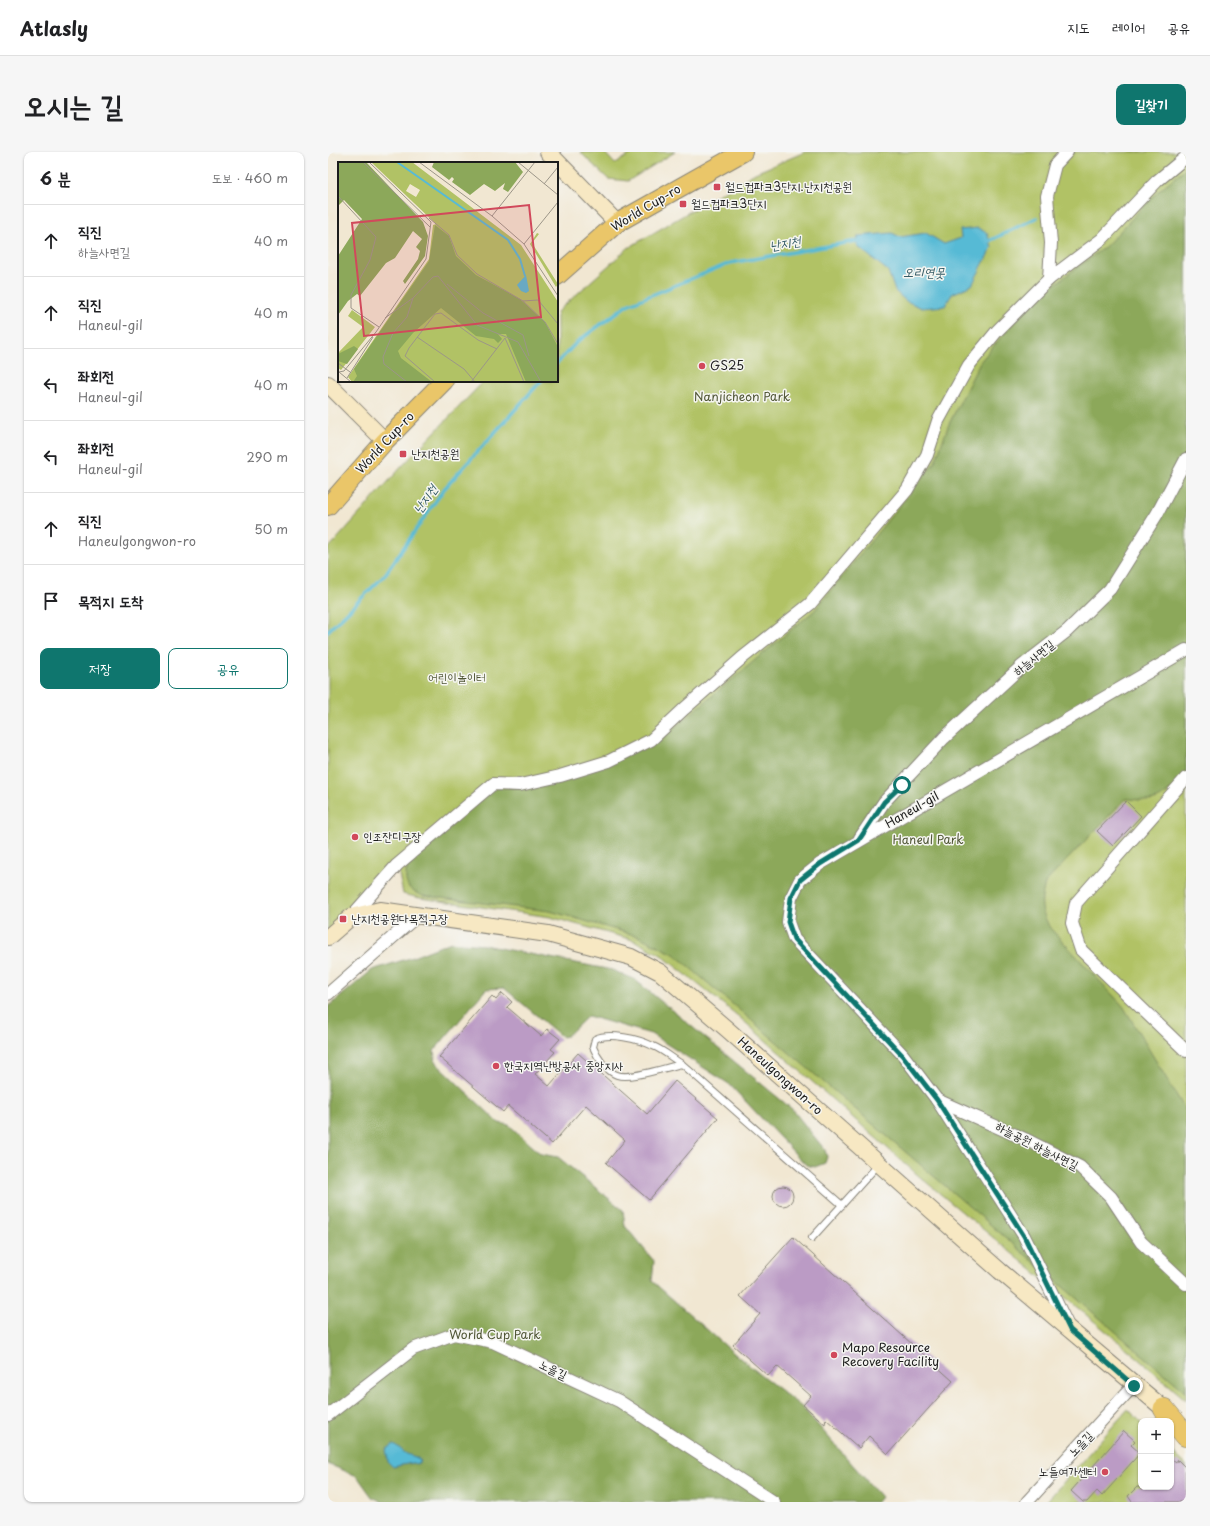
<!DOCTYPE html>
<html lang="ko">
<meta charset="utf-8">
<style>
body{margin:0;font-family:"Playpen Sans","Poor Story",sans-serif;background:#f6f6f6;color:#202124}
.controls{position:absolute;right:12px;bottom:12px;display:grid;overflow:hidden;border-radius:8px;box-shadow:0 1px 3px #0004}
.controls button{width:36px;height:36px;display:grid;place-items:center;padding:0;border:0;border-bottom:1px solid #e0e0e0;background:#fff;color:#202124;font:20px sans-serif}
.stop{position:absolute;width:12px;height:12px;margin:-9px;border:3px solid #0f766e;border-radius:50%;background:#fff}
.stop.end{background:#0f766e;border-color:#fff;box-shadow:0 1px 4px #0008}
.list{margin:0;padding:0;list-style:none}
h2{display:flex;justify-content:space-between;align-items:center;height:52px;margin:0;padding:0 16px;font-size:17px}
h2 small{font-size:13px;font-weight:400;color:#757577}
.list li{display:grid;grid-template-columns:26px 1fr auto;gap:12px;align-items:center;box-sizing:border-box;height:72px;padding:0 16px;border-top:1px solid #e0e0e0}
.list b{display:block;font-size:15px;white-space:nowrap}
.list p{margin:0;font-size:13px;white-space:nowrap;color:#757577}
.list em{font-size:13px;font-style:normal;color:#757577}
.actions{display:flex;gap:8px;padding:12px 16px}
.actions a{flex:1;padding:9px 0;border:1px solid #0f766e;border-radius:8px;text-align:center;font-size:14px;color:#0f766e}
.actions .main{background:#0f766e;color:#fff}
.icon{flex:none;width:22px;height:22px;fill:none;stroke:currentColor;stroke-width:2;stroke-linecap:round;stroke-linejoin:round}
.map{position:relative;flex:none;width:858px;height:1350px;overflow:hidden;border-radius:8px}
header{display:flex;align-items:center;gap:24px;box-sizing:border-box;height:56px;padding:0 20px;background:#fff;border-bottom:1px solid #e0e0e0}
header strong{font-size:19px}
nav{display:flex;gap:22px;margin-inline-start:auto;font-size:14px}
.intro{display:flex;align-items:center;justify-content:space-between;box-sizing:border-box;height:96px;padding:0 24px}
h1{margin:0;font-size:28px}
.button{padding:10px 18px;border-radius:8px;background:#0f766e;color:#fff;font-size:14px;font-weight:700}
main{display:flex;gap:24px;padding:0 24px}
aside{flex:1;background:#fff;border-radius:8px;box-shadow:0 1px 3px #0004}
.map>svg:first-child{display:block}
.green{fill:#b1c265;stroke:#666f40}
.forest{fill:#8ca85a;stroke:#54623b}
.water{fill:#57bad5;stroke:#3a6b78}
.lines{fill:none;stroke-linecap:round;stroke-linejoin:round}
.stream{stroke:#57bad5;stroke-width:3.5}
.building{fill:#bb9bc5}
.lane-casing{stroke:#868277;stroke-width:8}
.street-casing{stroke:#868277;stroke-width:14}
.secondary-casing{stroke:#868277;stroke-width:18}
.primary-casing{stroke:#868277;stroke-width:20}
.highway-casing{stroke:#868277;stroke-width:22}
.lane{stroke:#fff;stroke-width:6}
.street{stroke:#fff;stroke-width:12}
.secondary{stroke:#f7e8c3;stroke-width:16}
.primary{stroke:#eac669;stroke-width:18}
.highway{stroke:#eac669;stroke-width:21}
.route{stroke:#0f766e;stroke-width:5}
.poi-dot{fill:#d1495b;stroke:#f6f6f2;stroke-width:1.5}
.labels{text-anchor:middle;stroke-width:3;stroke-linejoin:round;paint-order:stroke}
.poi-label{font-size:12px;fill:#1c1c1c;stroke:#f6f6f2;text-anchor:start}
.street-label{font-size:12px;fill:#1c1c1c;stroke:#f6f6f2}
.park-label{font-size:12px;fill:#505636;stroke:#f6f6f2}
.water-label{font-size:13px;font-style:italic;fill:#345b66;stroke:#f6f6f2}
.inset-river{fill:none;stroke:#57bad5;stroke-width:2}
.inset-road{fill:none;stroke:#9c9689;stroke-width:1}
.view{fill:#d1495b;fill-opacity:0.15;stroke:#d1495b;stroke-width:2}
.inset-edge{fill:none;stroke:#1c1c1c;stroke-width:2}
</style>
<header>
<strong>Atlasly</strong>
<nav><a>지도</a><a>레이어</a><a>공유</a></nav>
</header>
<div class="intro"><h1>오시는 길</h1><a class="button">길찾기</a></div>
<main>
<aside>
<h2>6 분<small>도보 · 460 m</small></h2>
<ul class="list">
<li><svg class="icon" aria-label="ahead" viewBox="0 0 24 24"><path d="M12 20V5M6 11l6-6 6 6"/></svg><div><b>직진</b><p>하늘사면길</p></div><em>40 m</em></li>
<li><svg class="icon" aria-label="ahead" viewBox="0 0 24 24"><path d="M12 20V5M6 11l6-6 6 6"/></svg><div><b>직진</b><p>Haneul-gil</p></div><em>40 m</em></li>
<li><svg class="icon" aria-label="left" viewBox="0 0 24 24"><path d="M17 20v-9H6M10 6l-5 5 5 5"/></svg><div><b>좌회전</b><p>Haneul-gil</p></div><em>40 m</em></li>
<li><svg class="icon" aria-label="left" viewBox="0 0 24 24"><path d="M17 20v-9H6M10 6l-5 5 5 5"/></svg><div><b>좌회전</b><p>Haneul-gil</p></div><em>290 m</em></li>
<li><svg class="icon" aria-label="ahead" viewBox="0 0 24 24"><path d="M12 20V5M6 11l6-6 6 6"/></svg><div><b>직진</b><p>Haneulgongwon-ro</p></div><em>50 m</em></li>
<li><svg class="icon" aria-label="arrive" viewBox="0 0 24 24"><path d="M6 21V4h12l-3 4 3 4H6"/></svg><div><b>목적지 도착</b></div></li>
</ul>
<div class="actions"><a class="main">저장</a><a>공유</a></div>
</aside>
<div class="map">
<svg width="858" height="1350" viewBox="0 0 858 1350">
<rect width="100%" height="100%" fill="#f6f6f2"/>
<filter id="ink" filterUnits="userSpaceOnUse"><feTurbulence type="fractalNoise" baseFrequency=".025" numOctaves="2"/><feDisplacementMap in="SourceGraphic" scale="8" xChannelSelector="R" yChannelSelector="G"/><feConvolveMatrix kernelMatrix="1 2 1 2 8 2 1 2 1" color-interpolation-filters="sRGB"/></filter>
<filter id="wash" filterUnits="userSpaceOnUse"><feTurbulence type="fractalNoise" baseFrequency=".012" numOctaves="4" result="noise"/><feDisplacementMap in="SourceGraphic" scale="16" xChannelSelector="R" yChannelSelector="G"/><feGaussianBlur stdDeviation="0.9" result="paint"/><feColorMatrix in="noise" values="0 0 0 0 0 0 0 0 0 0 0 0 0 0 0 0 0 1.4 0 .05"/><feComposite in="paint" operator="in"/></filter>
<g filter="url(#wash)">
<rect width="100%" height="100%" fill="#f1e7d2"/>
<g class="green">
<path d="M252,0h24l11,12 19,-12h41l-47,29 -20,-2z"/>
<path d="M477,0h381v1248l-49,-43 -217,-180 -182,-161 -77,-61 -28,-15 -83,-23 -130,-19 -17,-4 -6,-29 -69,72v-388l76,-85 80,-83h73v-69l71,-64 127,-75z"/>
<path d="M800,1257l13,13v65h30v-37l15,15v37h-140z"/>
</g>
<g class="forest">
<path d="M858,16v603c-11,13 -21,30 -39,30 -8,-1 -14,-2 -22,-2l-80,84c-5,21 -5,26 5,45l73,78 63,105v281l-512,-438 -36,-18 -88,-25 -127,-15c-19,-7 -19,-15 -15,-34l85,-74 26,-1 137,-44 159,-133 120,-148 14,-38 31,-62 52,-61 74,-55 52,-55z"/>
<path d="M123,790l33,3 128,25 22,9 158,130 33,41 2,7 -2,6 -10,4 -9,-2 -77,-81 -78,-50 -63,-18 -21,20 -5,1 -58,-49 -18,1 -52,62 2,12 63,60 10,2 32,29 17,3 65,53 2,16 29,35 -2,20 84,74 67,53 78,89 -4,5h-494l-11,-5 -15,-21 -29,-12v-457l44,-37 41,-13z"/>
</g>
<g class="water">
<path d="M650,76l9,5 5,14 -20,38 -20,9 -7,12 -23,2 -16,-7 -11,-10 -7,-20 -31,-25 1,-10 34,-3 8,4 26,-4 18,11 17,-6 -1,-8z"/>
<path d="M65,1292c5,2 7,5 11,8 6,5 10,2 17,9l-4,3 -5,-1 -19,4 -5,-5 -2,-13z"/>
</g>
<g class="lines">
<g class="stream">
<path d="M659,90l49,-24"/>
<path d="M229,211l20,-21 50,-37 103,-42 127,-22 4,1"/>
<path d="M0,479l56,-55 60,-87 97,-108"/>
</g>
</g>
<g id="blocks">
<g class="building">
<path d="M798,649l15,15 -28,30 -16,-15z"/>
<path d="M174,841l10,9 -5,5 34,29 6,-7 13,10 -9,10 4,3 -20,22 14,12 29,-33 69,61 28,-33 43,37 -69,82 -43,-37 19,-23 -39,-35 -34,39 -44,-38 -5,6 -64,-55 53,-61 4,4z"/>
<circle cx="455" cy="1044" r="10"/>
<path d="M465,1085l160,144 -65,73 -19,-18 -10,12 -33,-29 -1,5 -22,-19 8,-9 -34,-30 -9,10 -35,-31 27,-31 -20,-18z"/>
<path d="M796,1279l11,10 -4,4 9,8 -38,43 -5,-5 -10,11h-4l-12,-11z"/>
<path d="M843,1307l5,4 2,-3 8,8v34h-54l-4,-6 9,-9h34z"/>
</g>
</g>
</g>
<g filter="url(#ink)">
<use href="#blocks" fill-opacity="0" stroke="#868277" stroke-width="1"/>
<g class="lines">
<defs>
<g id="lane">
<path d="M354,912c-15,3 -52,16 -65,11 -11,-4 -20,-18 -24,-28l2,-8c14,-7 44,0 58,7 10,4 19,12 29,18l160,141"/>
<path d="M484,1086l67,-74"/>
</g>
<g id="street">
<path d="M721,127l2,-36 -4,-47 8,-31 12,-13"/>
<path d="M858,626l-110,125 -4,20 9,27 105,101"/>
<path d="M532,686l24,-36 60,-64 78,-72 45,-35 43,-42 47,-75 29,-55"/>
<path d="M23,765l46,-52 96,-81 27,1 40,-9 49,-15 42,-21 33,-31 58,-51 68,-54 97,-114 20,-35 11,-34 31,-56 28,-34 52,-52 53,-40 55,-58 29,-24"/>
<path d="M0,842l90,-79"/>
<path d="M609,948l92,41 51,26 31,30 30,45 45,42"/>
<path d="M740,1174l-44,-90 -87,-136 -34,-45 -109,-116 -6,-17 3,-24 9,-18 20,-16 366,-214"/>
<path d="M0,1263l85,-66 41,-15 39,8 126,59 155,101"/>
<path d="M699,1350l107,-117"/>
</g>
<g id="secondary">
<path d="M220,0l69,71"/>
<path d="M0,232l57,57"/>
<path d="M0,785l23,-20 29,-7 168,24 83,23 29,15 68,58 272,241 164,138"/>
</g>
<g id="primary">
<path d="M229,124l60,-53 126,-71"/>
<path d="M0,354l57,-65 59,-60"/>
</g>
<path id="highway" d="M836,1257l22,27"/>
</defs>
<use href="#lane" class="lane-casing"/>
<use href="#street" class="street-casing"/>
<use href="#secondary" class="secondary-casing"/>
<use href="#primary" class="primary-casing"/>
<use href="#highway" class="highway-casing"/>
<use href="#lane" class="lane"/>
<use href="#street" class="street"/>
<use href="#secondary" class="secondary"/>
<use href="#primary" class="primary"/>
<use href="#highway" class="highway"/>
</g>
</g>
<g class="lines" filter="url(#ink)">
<path class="route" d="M574,633l-18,17 -25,38 -39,24 -20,16 -9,18 -3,24 6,17 108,116 35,45 87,136 46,94 64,56"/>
</g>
<g class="poi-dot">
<rect x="385" y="31" width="8" height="8" rx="2"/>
<rect x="351" y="48" width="8" height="8" rx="2"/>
<circle cx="374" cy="214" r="4"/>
<rect x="71" y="298" width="8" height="8" rx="2"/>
<circle cx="27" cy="685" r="4"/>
<rect x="11" y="763" width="8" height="8" rx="2"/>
<circle cx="168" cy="914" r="4"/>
<circle cx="506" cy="1203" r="4"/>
<circle cx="777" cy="1320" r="4"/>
</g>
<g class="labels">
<g class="poi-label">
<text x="397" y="39">월드컵파크3단지.난지천공원</text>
<text x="363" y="56">월드컵파크3단지</text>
<text x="382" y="218">GS25</text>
<text x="83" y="306">난지천공원</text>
<text x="35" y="689">인조잔디구장</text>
<text x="23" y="771">난지천공원다목적구장</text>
<text x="176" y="918">한국지역난방공사 중앙지사</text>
<text x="514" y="1200">Mapo Resource<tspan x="514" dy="14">Recovery Facility</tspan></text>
<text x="769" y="1324" text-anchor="end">노들여가센터</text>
</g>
<g class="street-label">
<text transform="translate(318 56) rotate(-31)" y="4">World Cup-ro</text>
<text transform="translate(57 291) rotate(-47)" y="4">World Cup-ro</text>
<text transform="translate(706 506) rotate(-39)" y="4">하늘사면길</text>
<text transform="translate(584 658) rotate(-30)" y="4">Haneul-gil</text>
<text transform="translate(452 924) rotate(42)" y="4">Haneulgongwon-ro</text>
<text transform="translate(709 994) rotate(27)" y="4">하늘공원 하늘사면길</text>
<text transform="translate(225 1218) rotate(25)" y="4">노을길</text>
<text transform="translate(753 1292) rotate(-47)" y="4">노을길</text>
</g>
<g class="park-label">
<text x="414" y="249">Nanjicheon Park</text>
<text x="129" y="530">어린이놀이터</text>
<text x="600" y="692">Haneul Park</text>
<text x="167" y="1187">World Cup Park</text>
</g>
<g class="water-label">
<text transform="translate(457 91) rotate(-10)" y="5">난지천</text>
<text x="596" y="125">오리연못</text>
<text transform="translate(97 347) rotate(-55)" y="5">난지천</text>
</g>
</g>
<g transform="translate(10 10)">
<rect width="220" height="220" fill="#f1e7d2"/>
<path d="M33,0h41l109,83 37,57v80h-206l-4,-5 81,-118 4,-34 3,-1zM72,22l10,6 -4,7 -10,-6zM199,71l2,1 -7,9 26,41 -2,3 -26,-43zM14,148l23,17 -34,43 -3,-2v-15l25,-26 -15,-11z" fill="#b1c265" fill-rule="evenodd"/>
<path d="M0,0h28l57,60 5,14 -3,20 -20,28 -2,-3 15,-22 2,-8 -4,-4 6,-8 -9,-8 -18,27 -9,5 -26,33 -3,-2 -9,7 -10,14v-59l24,-37 -18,-19 -6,6zM96,0h81l8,10 -15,20 -5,-3 2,-6 -10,8 -11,-7 -14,11 -18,-13 2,-3 -2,-2 -3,3 -17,-13zM97,63l14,11 7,20 20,19 44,24 25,23 13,25v35h-32l-20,-48h-8l4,5 -4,4 -4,-4 -18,-3 -35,-28 -28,25 -15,18 3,7 31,24h-79l4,-6 -3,-7 75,-108zM16,184l4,3 -11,15 -9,-3v-7z" fill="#8ca85a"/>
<path d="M188,113l3,16 -3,2 -5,-2 -4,-6z" fill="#57bad5"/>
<path class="inset-river" d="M59,0l111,78 12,19 5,17"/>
<path class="inset-road" d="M25,0l67,65M31,0l62,60 -5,37 -50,73M81,0l73,54 32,28 34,52M180,0l40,33M206,22l14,-17M0,34l38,41 -6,23 -19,35v13l28,19M154,54l43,-54M91,56l20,17 8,20 20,19 46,27 22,21 13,22M186,82l34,-42M109,122l36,29 40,22 6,21M185,139l15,-1 20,24M47,156l28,-20 20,-21 5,-1 39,49 41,17 23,40M79,175l47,32 11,13M0,201l12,9M1,210l5,-1 32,-39M1,210l12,10M9,216l26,-41M69,220l-23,-18 -1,-7 10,-24 14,-16 6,-19M97,220l-30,-26 4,-8 26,-34 6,-1 37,27 19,9M133,220l34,-44 19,44"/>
<path class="view" d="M191,43l12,112 -177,19 -12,-113z"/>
<rect width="220" height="220" class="inset-edge"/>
</g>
</svg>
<div class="controls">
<button>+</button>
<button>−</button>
</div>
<div class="stop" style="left:574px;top:633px"></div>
<div class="stop end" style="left:806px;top:1234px"></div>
</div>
</main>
